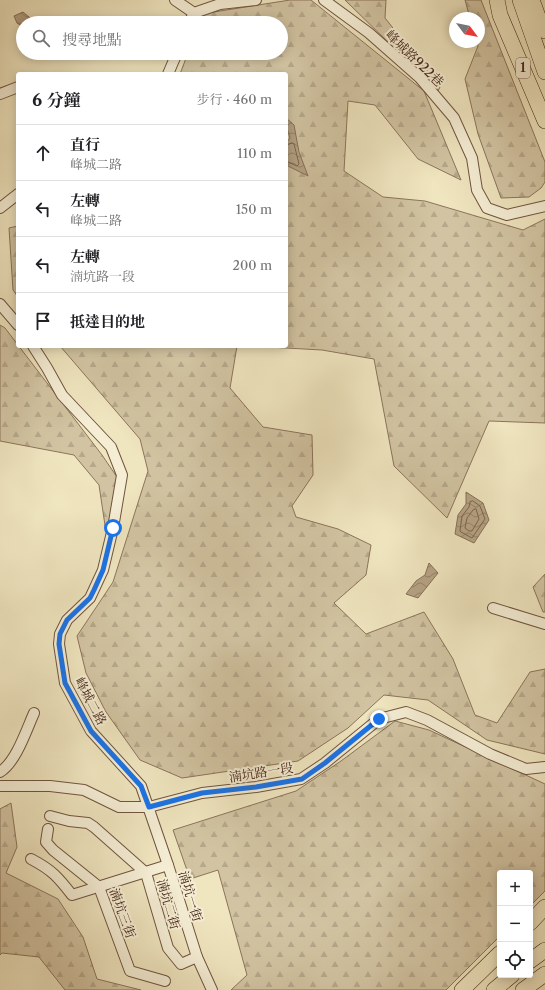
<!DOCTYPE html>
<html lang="zh-TW">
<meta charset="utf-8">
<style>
body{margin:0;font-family:"Libre Caslon Text","Noto Serif TC",serif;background:#f6f6f6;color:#202124}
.controls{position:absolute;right:12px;bottom:12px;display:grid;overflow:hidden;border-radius:4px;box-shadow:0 2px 10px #0003}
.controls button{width:36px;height:36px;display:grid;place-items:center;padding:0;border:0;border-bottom:1px solid #e0e0e0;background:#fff;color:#202124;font:20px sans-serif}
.compass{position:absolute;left:449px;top:12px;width:36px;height:36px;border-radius:50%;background:#fff;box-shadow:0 2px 10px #0003;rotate:122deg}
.stop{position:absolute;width:12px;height:12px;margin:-9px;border:3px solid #1a73e8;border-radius:50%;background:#fff}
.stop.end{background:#1a73e8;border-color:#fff;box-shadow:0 1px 4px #0008}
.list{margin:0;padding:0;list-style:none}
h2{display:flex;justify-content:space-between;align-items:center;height:52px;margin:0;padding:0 16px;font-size:17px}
h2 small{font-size:13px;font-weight:400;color:#757577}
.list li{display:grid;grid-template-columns:26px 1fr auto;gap:12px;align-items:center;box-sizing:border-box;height:56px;padding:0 16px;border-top:1px solid #e0e0e0}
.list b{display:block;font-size:15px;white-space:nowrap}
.list p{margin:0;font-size:13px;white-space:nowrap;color:#757577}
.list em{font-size:13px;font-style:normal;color:#757577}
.icon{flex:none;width:22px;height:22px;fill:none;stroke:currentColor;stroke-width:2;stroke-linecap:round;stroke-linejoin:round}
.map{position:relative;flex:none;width:545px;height:990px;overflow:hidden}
.search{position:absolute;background:#fff;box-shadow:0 2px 10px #0003;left:16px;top:16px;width:272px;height:44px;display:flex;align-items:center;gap:10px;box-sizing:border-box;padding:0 14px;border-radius:22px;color:#757577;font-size:15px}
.panel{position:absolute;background:#fff;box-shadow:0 2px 10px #0003;left:16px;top:72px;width:272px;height:276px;border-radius:4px}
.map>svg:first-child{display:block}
.forest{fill:url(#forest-firs);stroke:#8c745b}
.water{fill:url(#water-waves);stroke:#887058}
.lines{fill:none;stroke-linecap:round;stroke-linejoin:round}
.shore{stroke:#7d634c;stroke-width:1}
.minor-casing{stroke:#70543f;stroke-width:12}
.highway-casing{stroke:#452314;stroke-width:16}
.minor{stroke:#f5eed5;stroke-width:10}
.highway{stroke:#efe5bf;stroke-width:15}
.route{stroke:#1a73e8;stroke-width:5}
.labels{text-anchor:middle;stroke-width:4;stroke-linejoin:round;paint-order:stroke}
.shield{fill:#f5eed5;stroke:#7a604e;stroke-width:1}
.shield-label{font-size:12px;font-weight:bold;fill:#452314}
.street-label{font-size:13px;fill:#452314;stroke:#f5eed5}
</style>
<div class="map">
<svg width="545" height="990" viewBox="0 0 545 990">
<defs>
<pattern id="forest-firs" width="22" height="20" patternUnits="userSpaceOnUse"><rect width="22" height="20" fill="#d2c4a2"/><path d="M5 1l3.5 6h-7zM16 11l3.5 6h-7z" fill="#b6a88b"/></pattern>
<pattern id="water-waves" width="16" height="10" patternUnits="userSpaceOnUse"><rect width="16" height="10" fill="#b5a385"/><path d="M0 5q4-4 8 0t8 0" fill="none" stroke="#95846c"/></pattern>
</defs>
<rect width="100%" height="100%" fill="#efe5bf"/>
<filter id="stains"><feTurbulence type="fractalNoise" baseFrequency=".005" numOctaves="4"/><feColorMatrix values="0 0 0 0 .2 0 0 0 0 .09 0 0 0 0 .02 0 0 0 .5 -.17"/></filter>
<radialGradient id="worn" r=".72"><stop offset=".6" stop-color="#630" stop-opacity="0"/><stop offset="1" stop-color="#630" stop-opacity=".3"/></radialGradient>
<g class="forest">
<path d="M290,0h21l113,91 37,89 -43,-21 -43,-54 -27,-4 -4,70 39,26 42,4 98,29 22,-11v204l-56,-2 -42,97 -53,-52 -20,-107 -52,-9 -72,-4h36v-272h-106l8,-21h93v-30h-83l3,-9z"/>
<path d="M345,0h41l-1,18 55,69 -2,4z"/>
<path d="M465,0h16l64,162v20l-4,6 -12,9 -28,1 -23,-64 -13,-55 13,-33 -1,-4h2v-24h-9z"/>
<path d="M18,226v71l-5,-7 -4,-62z"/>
<path d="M0,325l5,3 97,127 17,25 -13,52 -7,-47 -25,-30 -74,-14z"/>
<path d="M60,346h177l-7,42 33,39 49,8 1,40 -21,31 4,11 42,12 33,16 -5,30 -32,28 32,31 58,-22 29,47 22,56 22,8 33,-51 15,-3v85l-58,-14 -59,-40 -44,-5 -36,33 -50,33 -116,17 -42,-18 -34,-48 -20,-39 -9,-37 36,-54 35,-111 -8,-32z"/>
<path d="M545,574v38h-2l-10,-25z"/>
<path d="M395,721l34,9 116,54v107l-15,15v-33h-30v63l-54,54h-215l16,-15 -29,-105 -28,9 -17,-49 123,-39 45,-30z"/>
<path d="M11,803l6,44 -11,26 52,26 25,38 14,42 44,11h-76l-26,-33 -37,-4 -2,2v-146z"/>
</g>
<g class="water">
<path d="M23,12l12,10v1h-12v4l-6,-4 -3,-7z"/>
<path d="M286,118l8,7 5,27 9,24 -22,-11v-22l4,-5 -4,-13z"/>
<path d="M466,492l17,11 6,17 -15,23 -19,-9 3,-19 8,-11z"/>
<path d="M429,563l9,10 -20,25 -12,-4 10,-13 9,-6z"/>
</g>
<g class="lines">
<g class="shore">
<path d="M286,145l6,-2 2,1 5,20 -2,2 -11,-5"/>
<path d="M473,501l7,5 5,13 -13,19 -11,-6 -1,-1 2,-15 7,-9 1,-5z"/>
<path d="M476,509l3,10 -7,12h-3l-4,-3 2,-10 6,-8z"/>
</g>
<defs>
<g id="minor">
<path d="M175,0l19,13 26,-9 36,-4"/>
<path d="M324,0l45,33 51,45 34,40 18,40 5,32 10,18 20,7 38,-9"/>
<path d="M189,23l5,-10"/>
<path d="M168,74l9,-21"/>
<path d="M0,94l18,-7"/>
<path d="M0,208l18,-14"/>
<path d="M0,304l18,21"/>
<path d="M33,346l14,22 15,27 49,52 11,28 -9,53 -10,42 -13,28 -23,22 -7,14 -1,10 6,39 26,48 50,55 27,79 29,92 15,33"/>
<path d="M493,608l52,16"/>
<path d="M0,772c16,-10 26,-41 34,-59"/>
<path d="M0,786h50l34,4 35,17h30l53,-14 54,-6 45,-8 24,-16 54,-44 27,-7 21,8 63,34 36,15 19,-2"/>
<path d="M50,816l19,5 19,2 6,4 52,46 22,75 13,16 16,-7"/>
<path d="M48,829l-2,13 7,8 46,37 31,84 35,10"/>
<path d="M31,859c21,11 27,18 41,36l96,-30"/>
</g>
<g id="highway">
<path d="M497,0l3,15 45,106"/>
<path d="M520,0l25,72"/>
<path d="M532,0l8,22 5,9"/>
<path d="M530,923l15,-16"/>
<path d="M530,961l15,-11"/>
<path d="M462,990l38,-37"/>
<path d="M494,990l18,-15"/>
<path d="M523,990l22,-16"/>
</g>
</defs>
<use href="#minor" class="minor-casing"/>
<use href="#highway" class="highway-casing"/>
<use href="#minor" class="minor"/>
<use href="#highway" class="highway"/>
</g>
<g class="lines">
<path class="route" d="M113,528l-10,42 -9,20 -4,8 -23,22 -7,14 -1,10 6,39 26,48 50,55 8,21 53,-14 54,-6 46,-8 23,-16 54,-44"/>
</g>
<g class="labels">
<rect class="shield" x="516" y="58" width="14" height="20" rx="3"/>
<g class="shield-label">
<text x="523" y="72">1</text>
</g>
<g class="street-label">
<text transform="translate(415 58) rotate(44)" y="5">峰城路922巷</text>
<text transform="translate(91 701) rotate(62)" y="5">峰城二路</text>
<text transform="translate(261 772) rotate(-9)" y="5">湳坑路一段</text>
<text transform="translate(191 896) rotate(73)" y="5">湳坑一街</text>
<text transform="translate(169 904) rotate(74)" y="5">湳坑二街</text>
<text transform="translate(123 913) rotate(70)" y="5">湳坑三街</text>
</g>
</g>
<rect width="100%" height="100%" filter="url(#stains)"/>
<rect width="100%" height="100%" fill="url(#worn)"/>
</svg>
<div class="controls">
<button>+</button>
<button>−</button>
<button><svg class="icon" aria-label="locate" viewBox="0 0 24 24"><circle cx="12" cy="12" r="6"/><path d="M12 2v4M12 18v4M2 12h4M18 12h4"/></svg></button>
</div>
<svg class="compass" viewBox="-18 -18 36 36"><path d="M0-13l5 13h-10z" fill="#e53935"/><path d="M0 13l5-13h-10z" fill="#757577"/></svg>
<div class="stop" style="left:113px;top:528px"></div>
<div class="stop end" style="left:379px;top:719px"></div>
<div class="search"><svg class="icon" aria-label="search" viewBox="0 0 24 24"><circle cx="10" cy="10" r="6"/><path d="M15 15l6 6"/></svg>搜尋地點</div>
<section class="panel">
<h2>6 分鐘<small>步行 · 460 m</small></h2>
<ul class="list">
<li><svg class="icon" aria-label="ahead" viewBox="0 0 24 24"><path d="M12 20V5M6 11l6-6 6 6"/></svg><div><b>直行</b><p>峰城二路</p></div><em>110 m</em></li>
<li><svg class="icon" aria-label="left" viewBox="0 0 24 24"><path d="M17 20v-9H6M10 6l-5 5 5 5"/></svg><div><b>左轉</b><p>峰城二路</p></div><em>150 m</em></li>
<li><svg class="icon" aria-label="left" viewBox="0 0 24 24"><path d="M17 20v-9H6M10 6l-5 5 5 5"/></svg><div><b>左轉</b><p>湳坑路一段</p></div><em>200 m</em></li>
<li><svg class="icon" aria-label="arrive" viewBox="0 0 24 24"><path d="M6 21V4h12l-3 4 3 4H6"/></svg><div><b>抵達目的地</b></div></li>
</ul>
</section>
</div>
